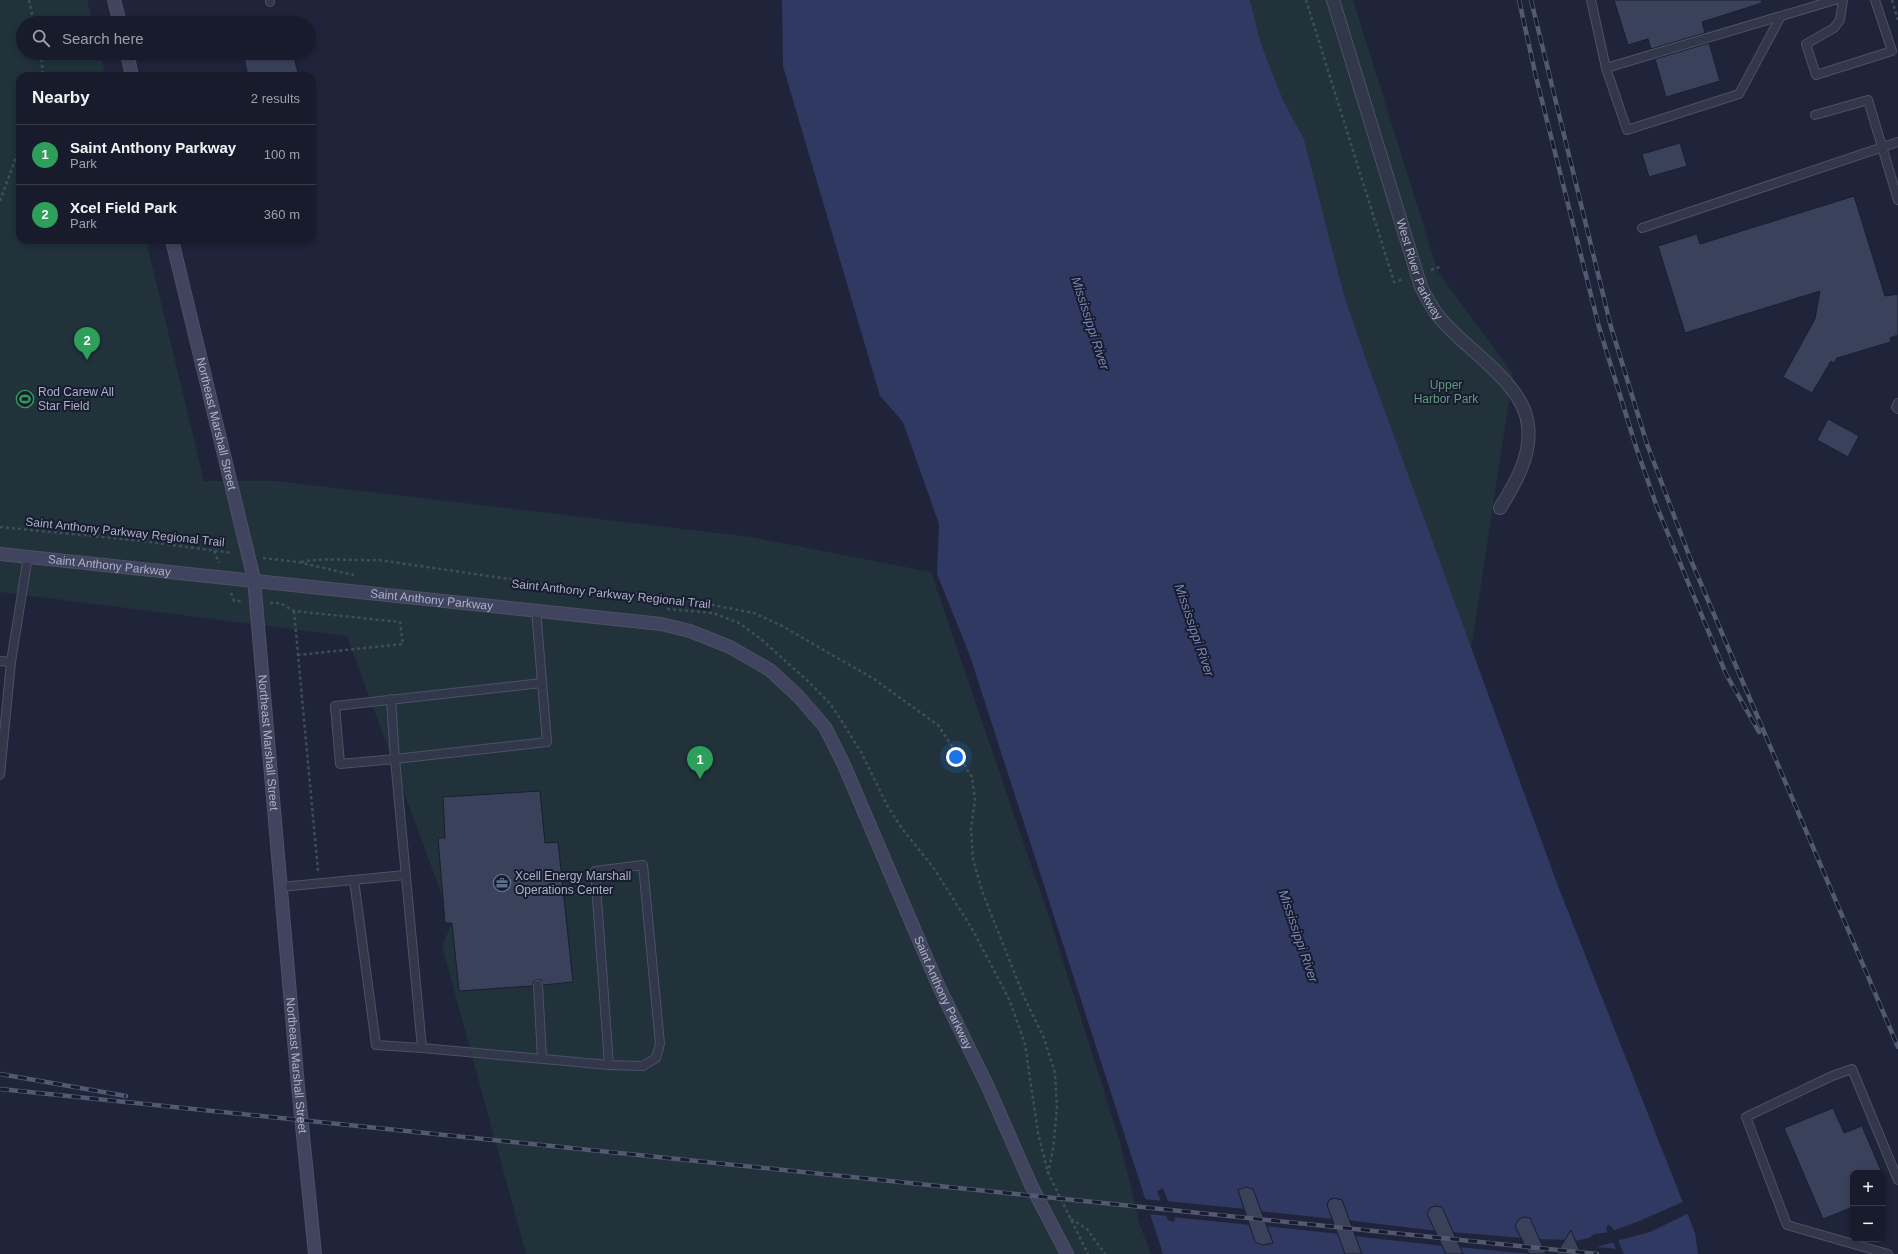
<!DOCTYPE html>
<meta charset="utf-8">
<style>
body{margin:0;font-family:Arial,sans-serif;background:#202434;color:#f1f3f6}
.controls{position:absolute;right:12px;bottom:12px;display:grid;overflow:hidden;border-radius:8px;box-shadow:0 2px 6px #0003}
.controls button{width:36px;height:36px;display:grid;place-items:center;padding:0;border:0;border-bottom:1px solid #363948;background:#171b2c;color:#f1f3f6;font:20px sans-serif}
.you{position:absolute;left:956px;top:757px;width:14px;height:14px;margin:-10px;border:3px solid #fff;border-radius:50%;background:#1a73e8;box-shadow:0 0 0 6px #1a73e833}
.badge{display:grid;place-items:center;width:26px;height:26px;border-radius:50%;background:#8c9099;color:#fff;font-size:13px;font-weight:700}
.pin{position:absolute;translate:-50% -33px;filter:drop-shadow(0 1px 2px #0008)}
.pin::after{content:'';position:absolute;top:21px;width:14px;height:12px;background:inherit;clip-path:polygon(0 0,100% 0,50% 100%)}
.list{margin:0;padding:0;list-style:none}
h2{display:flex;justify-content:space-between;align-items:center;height:52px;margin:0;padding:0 16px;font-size:17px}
h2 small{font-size:13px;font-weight:400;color:#9ea1a9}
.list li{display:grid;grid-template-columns:26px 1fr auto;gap:12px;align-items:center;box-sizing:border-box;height:60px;padding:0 16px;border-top:1px solid #363948}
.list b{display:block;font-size:15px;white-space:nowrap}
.list p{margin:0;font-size:13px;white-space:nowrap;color:#9ea1a9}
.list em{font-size:13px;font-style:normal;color:#9ea1a9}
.icon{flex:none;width:22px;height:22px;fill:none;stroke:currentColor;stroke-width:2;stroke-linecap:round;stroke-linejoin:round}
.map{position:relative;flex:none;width:1898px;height:1254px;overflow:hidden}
.search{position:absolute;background:#171b2c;box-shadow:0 2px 6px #0003;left:16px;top:16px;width:300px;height:44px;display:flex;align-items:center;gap:10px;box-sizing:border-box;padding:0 14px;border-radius:22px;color:#9ea1a9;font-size:15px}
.panel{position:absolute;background:#171b2c;box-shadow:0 2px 6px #0003;left:16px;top:72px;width:300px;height:172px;border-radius:12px}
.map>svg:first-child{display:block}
.green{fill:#21323b}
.water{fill:#2f3961;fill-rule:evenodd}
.pier{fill:#1f243a}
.building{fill:#3a415b;stroke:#1a1e31}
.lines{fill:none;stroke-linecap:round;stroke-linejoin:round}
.lane-casing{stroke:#4d5165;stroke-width:10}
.street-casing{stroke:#4d5165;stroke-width:14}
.secondary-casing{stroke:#4d5165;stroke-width:14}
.path{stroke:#3e4f59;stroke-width:2.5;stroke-dasharray:3 3;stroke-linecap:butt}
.lane{stroke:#33374a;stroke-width:8}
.street{stroke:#33374a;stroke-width:12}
.secondary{stroke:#40445e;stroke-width:12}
.rail-casing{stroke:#545972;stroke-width:4.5}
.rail{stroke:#181c2f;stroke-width:3;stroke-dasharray:9;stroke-linecap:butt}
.labels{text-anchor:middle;stroke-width:4;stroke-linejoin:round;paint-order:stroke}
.street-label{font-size:12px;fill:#adb1c7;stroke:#181c2f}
.park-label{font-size:12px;fill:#629a7c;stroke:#181c2f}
.poi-label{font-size:12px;fill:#adb1c7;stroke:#181c2f;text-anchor:start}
.water-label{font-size:13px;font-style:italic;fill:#7a86b6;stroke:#181c2f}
</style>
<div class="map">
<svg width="1898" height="1254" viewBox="0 0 1898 1254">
<rect width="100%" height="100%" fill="#1f243a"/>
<g class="green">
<path d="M0,0h87l6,23h-70v30h77l6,23h-86v164h126l58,241h72l475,56 180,35 121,354 68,216 20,83 11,29h-625l-84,-308 10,-23 -105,-287 -347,-44z"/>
<path d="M1250,0h103l85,272 75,102 -42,276 -105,-291 -22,-64 -40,-156 -21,-39 -22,-56z"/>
</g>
<path class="water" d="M782,0h468l11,44 22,56 21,39 40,156 22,64 192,527 137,347 3,21h-74l-12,-27 -4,-2 -2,4 13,25h-38l-7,-18 -5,-3 5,21h-28l-16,-35c-8,-2 -11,-1 -15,7l14,28h-66l-21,-46 -7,-2 -5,2 -3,6 19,40h-85l-19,-54 -7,-2 -6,2 -2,5 18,49h-182l-193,-598 -33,-82 2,-50 -36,-102 -23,-26 -97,-330zM1163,1188l12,31 -1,3 -6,-2 -11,-29zM1241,1189h12l19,50 -2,5 -8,1 -7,-3 -16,-48z"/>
<g class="pier">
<path d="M1143,1199l20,2 6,15 -21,-2z"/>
<path d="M1166,1201l80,8 5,16 -79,-8z"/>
<path d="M1685,1201l4,12 -39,19 -34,9 -4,-10 25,-9z"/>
<path d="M1259,1211l75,8 6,15 -75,-8z"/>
<path d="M1347,1220l90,11 7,15 -91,-10z"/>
<path d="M1451,1232l72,6 8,16 -73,-7z"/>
<path d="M1610,1232l5,10 -19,5 23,2 2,5h-42l-4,-13 14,-3 5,-4z"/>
<path d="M1537,1239l34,1 5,14h-32z"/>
</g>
<g class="building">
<path d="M1614,0h147l1,3 -60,19 3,11 -54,16 -3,-10 -20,6z"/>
<path d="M1709,43l11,38 -54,16 -11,-38z"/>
<path d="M243,53h50l5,20 -14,3h-36z"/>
<path d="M1680,143l7,23 -38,11 -7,-23z"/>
<path d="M1854,196l31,100 13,-2v41l-8,3 1,4 -54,16 -3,5 -3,-2 -19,32 -29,-16 32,-58 5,-28 -135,42 -27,-87 39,-12 3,10z"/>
<path d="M1828,419l31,17 -11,21 -31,-17z"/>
<path d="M540,791l5,52 13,-1 15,140 -30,3 -2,-5h-4l-4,2v4l-74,5 -7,-68h-7l-7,-85h7l-2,-41z"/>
<path d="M1833,1108l11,25 18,-7 20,47h-29v34l-30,12 -39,-91z"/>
<path d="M1246,1187l7,2 20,54 -11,2 -7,-3 -17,-52z"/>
<path d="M1334,1198l8,2 20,54h-17l-18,-49 2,-5z"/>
<path d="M1435,1206l7,1 21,47h-17l-19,-40 3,-6z"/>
<path d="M1523,1217l7,1 16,36h-17l-14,-28 3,-6z"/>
<path d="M1571,1230l10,24h-25z"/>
</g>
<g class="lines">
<defs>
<g id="lane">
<path d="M270,0v2"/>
<path d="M1591,0l15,68 229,-68"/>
<path d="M1843,0l-3,20 -6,8 -28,16 10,31 76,-24 -17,-51"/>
<path d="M1606,68l21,62 112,-36 42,-78"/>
<path d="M1815,115l53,-15 30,100"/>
<path d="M1642,228l256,-86"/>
<path d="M1898,403l-2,4 2,2"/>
<path d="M536,610l11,132 -152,17 27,289 187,17 34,1 13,-8 4,-14 -17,-179 -48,6 14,194"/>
<path d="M0,661l11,1 17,-106"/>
<path d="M391,699l4,60 -55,5 -5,-58 207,-23"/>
<path d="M0,775l11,-113"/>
<path d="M354,880l22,165 46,3"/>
<path d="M281,887l124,-12"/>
<path d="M538,985l4,73"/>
<path d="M1888,1254l-101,-29 -41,-108 86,-41 20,-7 46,111"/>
</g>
<g id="street">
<path id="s1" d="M1333,0l88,287c6,11 11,22 19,31 26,32 84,65 88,107 4,30 -13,59 -28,83"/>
</g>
<g id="secondary">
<path d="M114,0l6,23"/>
<path d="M127,53l5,23"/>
<path id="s2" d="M172,240l82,339 44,507 17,168"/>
<path id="s3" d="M0,554l661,70 29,7 40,16 40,23 28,26 27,31 19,38 95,222 49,100 43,98 36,69"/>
</g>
</defs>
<use href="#lane" class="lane-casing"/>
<use href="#street" class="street-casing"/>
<use href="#secondary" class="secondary-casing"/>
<g class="path">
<path d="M29,0l5,23"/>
<path d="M1306,0l88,282 9,-3"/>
<path d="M1892,0l6,20"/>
<path d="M41,53l2,23"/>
<path d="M0,201l20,-55"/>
<path d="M1431,270l9,-3"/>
<path d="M0,527l142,14 90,12"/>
<path d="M214,551l5,12"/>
<path d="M263,558l35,4 56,13"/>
<path d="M301,562c25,-5 52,-1 78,-2l164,24 128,13 83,16 28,13 92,53 64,46 34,52 3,23 -4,29 2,30 9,32 42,106 20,41 11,35 2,35 -4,42 -5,23"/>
<path d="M231,593l3,8h7"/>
<path d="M270,603h10l14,8 106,11 3,22 -105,11"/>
<path d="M667,609l46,4 26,10 22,16 50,45 20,21 10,15 20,32 26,53 16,25 30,37 38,60 38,72 16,45 13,89 10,40 40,81"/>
<path d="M294,611l24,260"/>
<path d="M1071,1219l16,10 18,25"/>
</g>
<use href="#lane" class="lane"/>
<use href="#street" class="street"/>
<use href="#secondary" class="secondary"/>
<defs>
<g id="rail">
<path d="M1519,0l17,77 63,250 37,120 21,60 69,167 33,58"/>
<path d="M1531,0l80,327 36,117 43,114 208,489"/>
<path d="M0,1074l126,22"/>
<path d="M0,1089l1597,165"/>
</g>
</defs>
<use href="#rail" class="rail-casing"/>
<use href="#rail" class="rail"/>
</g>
<defs>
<symbol id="stadium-ring" viewBox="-11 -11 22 22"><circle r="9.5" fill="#181c2f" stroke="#2e9e5b" stroke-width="1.5"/><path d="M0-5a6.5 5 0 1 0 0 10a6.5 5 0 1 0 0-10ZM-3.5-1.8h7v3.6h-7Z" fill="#2e9e5b"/></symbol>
<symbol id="office-ring" viewBox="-11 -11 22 22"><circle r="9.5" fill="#181c2f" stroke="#5c6f8a" stroke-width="1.5"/><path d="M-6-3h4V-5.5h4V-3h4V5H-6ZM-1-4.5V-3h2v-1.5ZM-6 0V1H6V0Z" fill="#5c6f8a"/></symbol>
</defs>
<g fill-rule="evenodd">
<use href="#stadium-ring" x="15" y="389" width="20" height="20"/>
<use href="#office-ring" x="492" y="873" width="20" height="20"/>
</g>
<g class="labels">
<g class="street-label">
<text dy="4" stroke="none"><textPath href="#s1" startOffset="283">West River Parkway</textPath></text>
<text dy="4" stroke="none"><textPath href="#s2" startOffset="189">Northeast Marshall Street</textPath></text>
<text transform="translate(125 532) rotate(6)" y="4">Saint Anthony Parkway Regional Trail</text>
<text dy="4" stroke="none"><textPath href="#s3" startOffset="110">Saint Anthony Parkway</textPath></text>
<text transform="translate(611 594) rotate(6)" y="4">Saint Anthony Parkway Regional Trail</text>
<text dy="4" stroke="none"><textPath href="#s3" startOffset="434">Saint Anthony Parkway</textPath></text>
<text dy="4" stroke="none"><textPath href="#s2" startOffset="513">Northeast Marshall Street</textPath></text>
<text dy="4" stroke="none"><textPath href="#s3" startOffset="1154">Saint Anthony Parkway</textPath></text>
<text dy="4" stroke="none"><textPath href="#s2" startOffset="837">Northeast Marshall Street</textPath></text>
</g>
<g class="park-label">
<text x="1446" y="389">Upper<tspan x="1446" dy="14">Harbor Park</tspan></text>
</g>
<g class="poi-label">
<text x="38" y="396">Rod Carew All<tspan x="38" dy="14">Star Field</tspan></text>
<text x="515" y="880">Xcell Energy Marshall<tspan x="515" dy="14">Operations Center</tspan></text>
</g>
<g class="water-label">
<text transform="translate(1091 323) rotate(72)" y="5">Mississippi River</text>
<text transform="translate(1195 630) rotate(71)" y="5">Mississippi River</text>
<text transform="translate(1299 936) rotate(71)" y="5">Mississippi River</text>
</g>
</g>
</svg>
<div class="controls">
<button>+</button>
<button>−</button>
</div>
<div class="you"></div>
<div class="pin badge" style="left:700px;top:779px;background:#2e9e5b">1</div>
<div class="pin badge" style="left:87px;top:360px;background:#2e9e5b">2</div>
<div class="search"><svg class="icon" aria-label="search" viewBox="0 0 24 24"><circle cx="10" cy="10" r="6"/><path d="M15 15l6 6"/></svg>Search here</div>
<section class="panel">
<h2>Nearby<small>2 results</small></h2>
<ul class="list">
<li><span class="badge" style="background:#2e9e5b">1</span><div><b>Saint Anthony Parkway</b><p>Park</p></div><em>100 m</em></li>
<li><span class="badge" style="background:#2e9e5b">2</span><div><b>Xcel Field Park</b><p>Park</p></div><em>360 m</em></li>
</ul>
</section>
</div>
